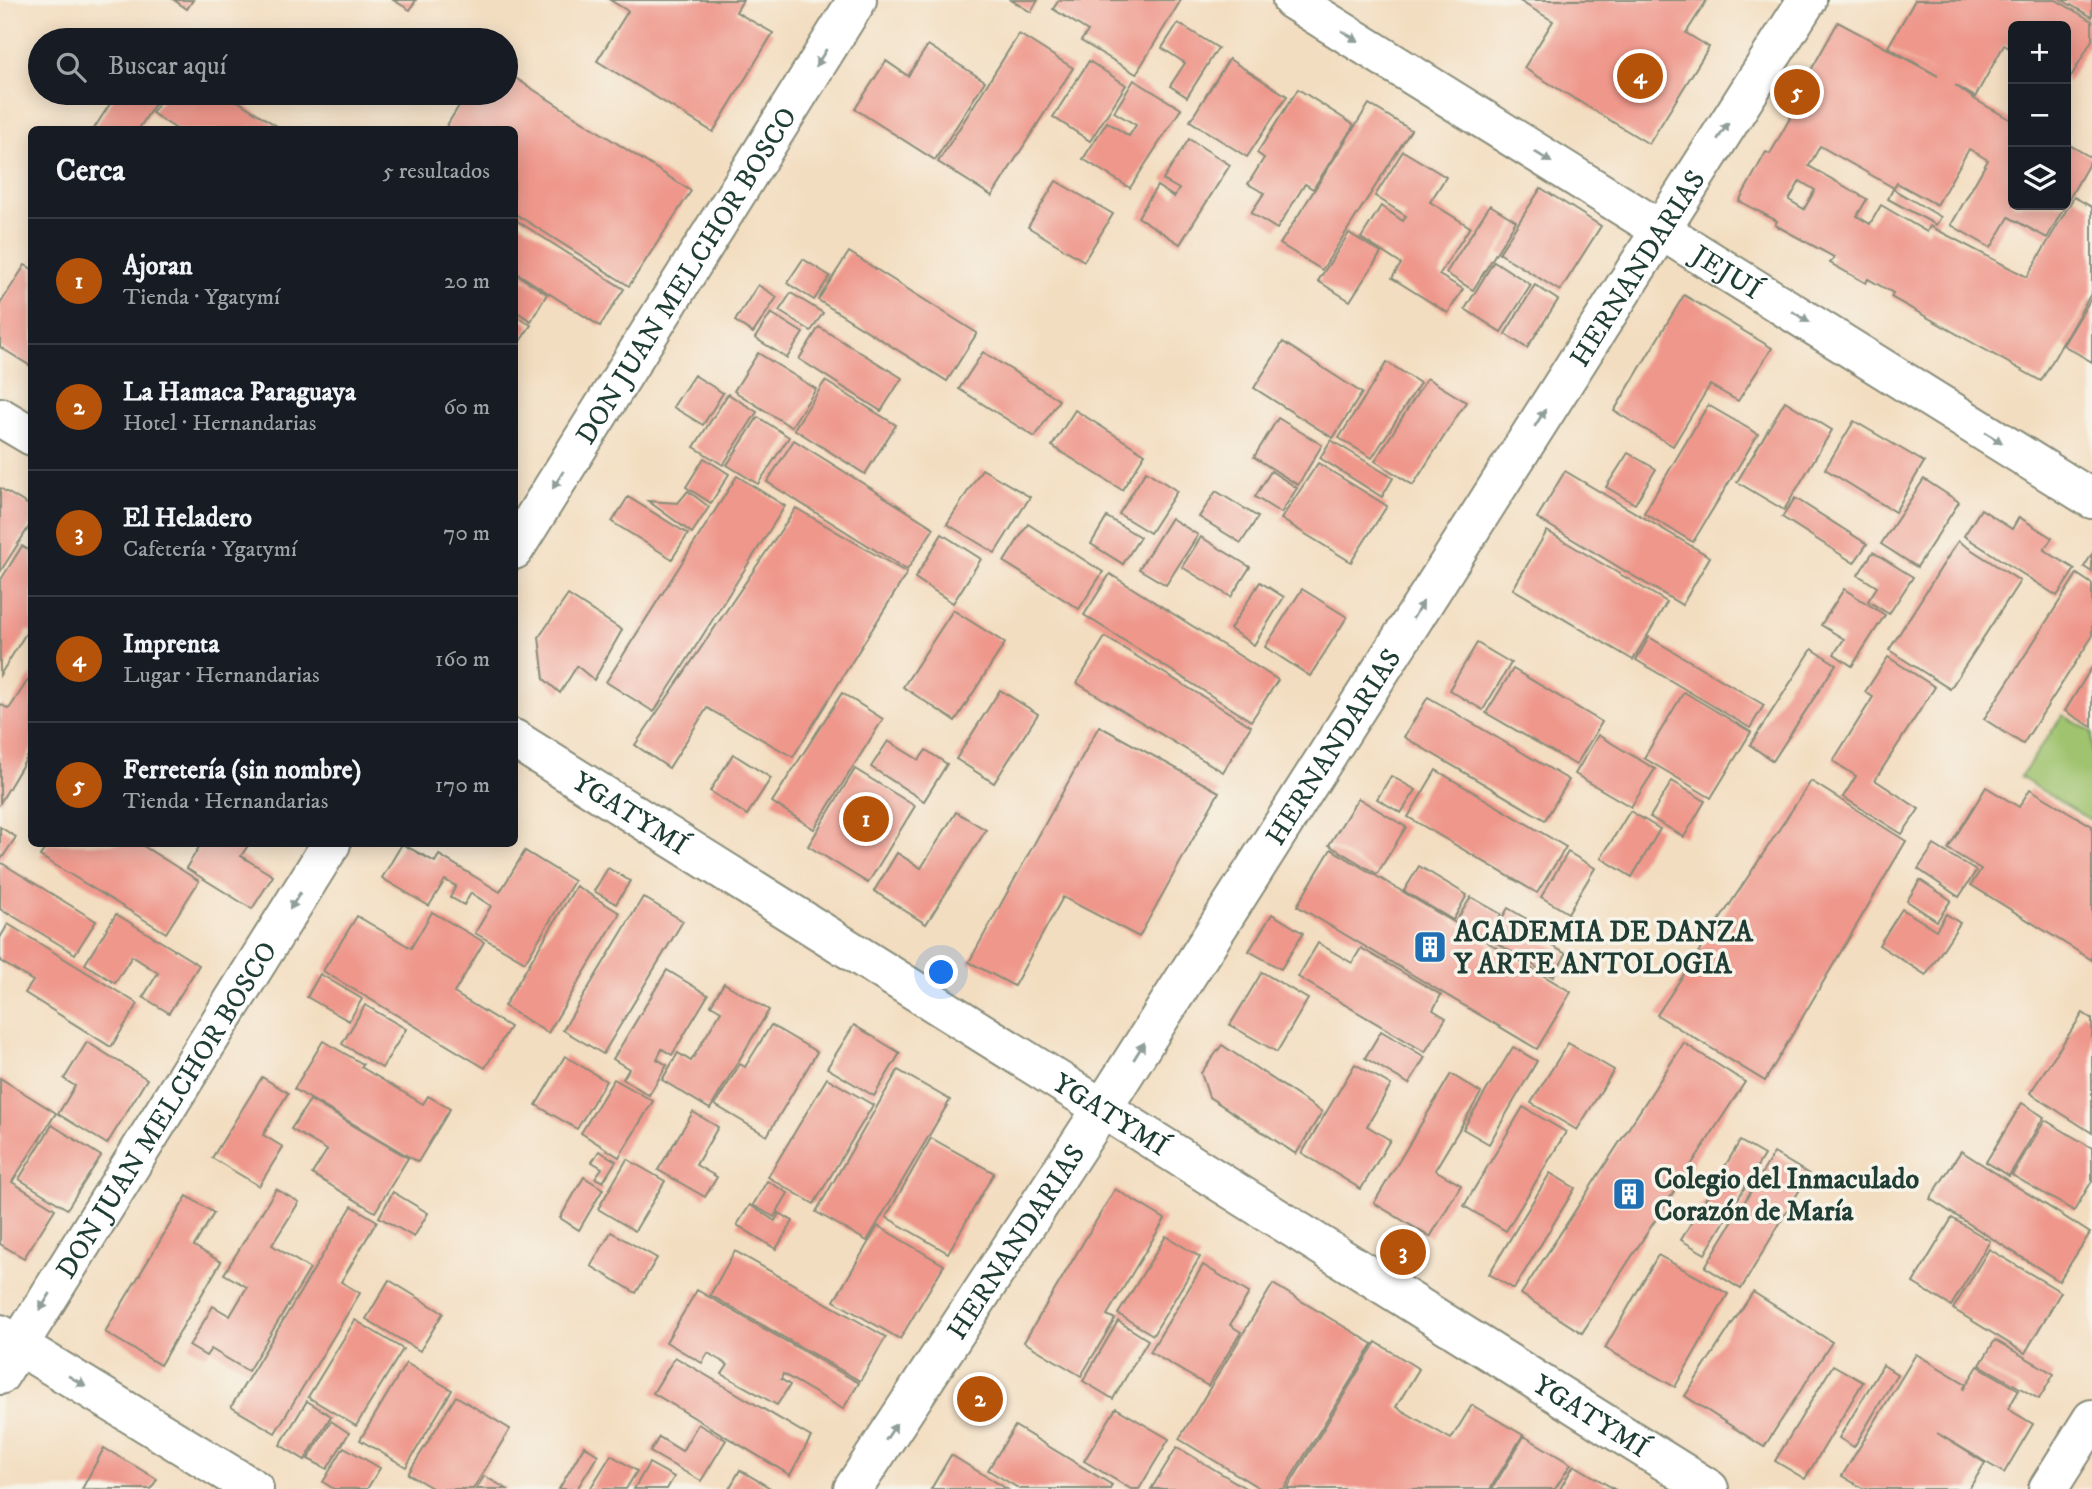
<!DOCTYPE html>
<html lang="es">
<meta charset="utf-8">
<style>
body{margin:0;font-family:"IM FELL DW Pica",serif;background:#242831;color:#f1f3f6}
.controls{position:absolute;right:21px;top:21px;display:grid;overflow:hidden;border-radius:10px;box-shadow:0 4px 18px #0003}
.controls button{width:63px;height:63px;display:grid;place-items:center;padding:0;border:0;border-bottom:2px solid #363941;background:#171b24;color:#f1f3f6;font:35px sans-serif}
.you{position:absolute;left:942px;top:973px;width:24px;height:24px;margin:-18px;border:5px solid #fff;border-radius:50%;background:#1a73e8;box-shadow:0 0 0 10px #1a73e833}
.badge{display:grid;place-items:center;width:46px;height:46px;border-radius:50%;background:#b45309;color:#fff;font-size:23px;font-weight:700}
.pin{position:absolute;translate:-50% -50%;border:4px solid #fff;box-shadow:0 2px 7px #0006}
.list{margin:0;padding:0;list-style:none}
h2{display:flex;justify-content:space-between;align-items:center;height:91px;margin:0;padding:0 28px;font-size:30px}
h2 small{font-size:23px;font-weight:400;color:#9ea1a6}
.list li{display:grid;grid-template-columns:46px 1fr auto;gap:21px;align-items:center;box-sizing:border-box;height:126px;padding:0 28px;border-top:2px solid #363941}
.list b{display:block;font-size:26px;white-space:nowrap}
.list p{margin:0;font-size:23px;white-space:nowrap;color:#9ea1a6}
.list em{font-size:23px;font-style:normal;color:#9ea1a6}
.icon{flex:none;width:38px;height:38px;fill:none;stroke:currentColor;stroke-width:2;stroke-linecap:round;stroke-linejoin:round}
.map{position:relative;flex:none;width:2092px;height:1489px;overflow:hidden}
.search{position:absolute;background:#171b24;box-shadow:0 4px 18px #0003;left:28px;top:28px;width:490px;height:77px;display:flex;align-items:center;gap:18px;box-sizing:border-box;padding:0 24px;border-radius:38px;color:#9ea1a6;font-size:26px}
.panel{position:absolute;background:#171b24;box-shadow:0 4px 18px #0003;left:28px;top:126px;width:490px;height:721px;border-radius:10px}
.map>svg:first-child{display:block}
.green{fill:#9fc36e;stroke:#5f8051;stroke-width:2}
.building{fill:#ef978b;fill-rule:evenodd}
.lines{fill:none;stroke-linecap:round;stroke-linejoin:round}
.minor-casing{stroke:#898d7a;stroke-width:42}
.major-casing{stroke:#898d7a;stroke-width:42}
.minor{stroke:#fff;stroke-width:38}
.major{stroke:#fff;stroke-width:38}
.oneway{fill:#8f9e9a}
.labels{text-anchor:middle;stroke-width:7;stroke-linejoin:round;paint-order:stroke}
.street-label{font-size:28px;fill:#1f3d34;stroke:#f7f3e8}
.poi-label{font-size:28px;font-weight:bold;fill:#1f3d34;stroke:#f7f3e8;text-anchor:start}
</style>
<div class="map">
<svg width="2092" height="1489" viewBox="0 0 2092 1489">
<rect width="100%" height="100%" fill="#f7f3e8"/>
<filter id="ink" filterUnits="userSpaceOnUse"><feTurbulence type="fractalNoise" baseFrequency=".0143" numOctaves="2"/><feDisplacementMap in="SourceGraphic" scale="14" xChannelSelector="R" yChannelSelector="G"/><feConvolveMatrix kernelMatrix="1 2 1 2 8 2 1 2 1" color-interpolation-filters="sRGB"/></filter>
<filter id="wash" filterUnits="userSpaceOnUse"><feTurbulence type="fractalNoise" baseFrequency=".00686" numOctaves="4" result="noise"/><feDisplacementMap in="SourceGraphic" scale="28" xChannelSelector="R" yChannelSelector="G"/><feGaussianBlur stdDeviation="1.57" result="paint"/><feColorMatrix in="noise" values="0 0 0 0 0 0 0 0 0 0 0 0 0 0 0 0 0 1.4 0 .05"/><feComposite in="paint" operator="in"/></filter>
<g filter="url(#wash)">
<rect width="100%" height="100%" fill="#f3ddc0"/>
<path class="green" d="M2063,715l29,17v89l-72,-44z"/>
<g id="blocks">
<g class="building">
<path d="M174,0h19l-6,9z"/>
<path d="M393,0h23l-6,10z"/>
<path d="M610,0h133l-7,12 37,21 -60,99 -116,-71 31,-50z"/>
<path d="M1011,0h27l-7,12z"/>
<path d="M1059,0h122l-45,74 -55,-33 7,-10 -35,-22z"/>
<path d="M1518,0h189l-21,33 23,14 -60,97 -125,-76 29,-47z"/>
<path d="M1915,0h141l36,21v19l-24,42 -2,-1v-55h-53v24l-9,-5 -29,52 -20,-12 19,14 39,22v84h53v-62l26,15 -45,80 -38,-21 -18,31 -40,-23 37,-65 -19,-11 -32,56 -40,-22 -3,5 -74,-42 -11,20 58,33 -10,17 13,8 11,-19 46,27 3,-6 97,51 47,-80 18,10v85l-51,89 -150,-84 2,-4 -25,-14 -2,4 -36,-20 4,-6 -59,-32 2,-4 -38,-20 27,-49 4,2 39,-70 -4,-3 33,-59 100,54 -50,-29zM1800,181l15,9 -11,19 -15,-9z"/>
<path d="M2062,0h30v17z"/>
<path d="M1178,23l40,25 -31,49 -17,-11 15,-23 -23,-15z"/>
<path d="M1019,34l54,34 -81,128 -54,-34z"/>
<path d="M928,45l57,36 -50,79 -80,-51 31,-48 22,15z"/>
<path d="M1229,59l58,37 -40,61 -57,-36z"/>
<path d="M1089,61l37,24 -36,56 -37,-24z"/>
<path d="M506,72l185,119 -62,95 -115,-73v-83h-70l23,-37h39z"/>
<path d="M1134,80l47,29 -51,79 -47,-29 24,-37 22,14 7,-11 -22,-13z"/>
<path d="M1298,89l56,36 -41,64 -8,-5 -28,45 -26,-16 13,-20 -16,-9 16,-26 -7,-5z"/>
<path d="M117,93h45l-24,37h-45z"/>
<path d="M166,93h59l58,37h-105l-26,-17z"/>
<path d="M1369,104l42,26 -89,140 -42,-26z"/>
<path d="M1189,139l41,26 -50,79 -42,-27 19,-31 17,11 5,-8 -16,-9z"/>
<path d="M1403,151l43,26 -16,25 40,25 -31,48 24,14 -15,24 -56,-35 9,-14 -40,-26 20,-32 22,15 3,-5 -31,-20z"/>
<path d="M1056,181l57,33 -29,47 -56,-34z"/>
<path d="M1541,188l60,38 -41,65 -61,-38z"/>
<path d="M1893,189l48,28 -5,8 -48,-26z"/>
<path d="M1490,205l26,16 -43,69 -27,-17z"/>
<path d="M514,219l110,70 -24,37 -86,-55z"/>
<path d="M1349,233l32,20 -31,48 -32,-20z"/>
<path d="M849,252l128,81 -30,48 -129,-81z"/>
<path d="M803,259l27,17 -16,24 -27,-17z"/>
<path d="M1494,261l37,24 -30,47 -36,-23z"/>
<path d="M25,265l7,4v98l-32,-20v-43z"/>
<path d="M514,273l33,21 -16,27 -17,-11z"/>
<path d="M758,285l19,12 -24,36 -18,-12z"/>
<path d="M1535,285l23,15 -31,48 -22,-14z"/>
<path d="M791,293l32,20 -12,18 -32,-20z"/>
<path d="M1684,295l88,53 -34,53 -28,-16 -37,61 -59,-35z"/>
<path d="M2092,297v65l-29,-17z"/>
<path d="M771,313l32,20 -16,25 -32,-20z"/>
<path d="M514,315l17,10 -17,25z"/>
<path d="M819,327l83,51 -21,33 -82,-52z"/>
<path d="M1283,342l79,51 -29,45 -79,-50z"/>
<path d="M983,352l76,48 -24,37 -76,-48z"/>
<path d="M758,353l58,36 -25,38 -57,-36z"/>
<path d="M1387,362l33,21 -48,75 -33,-20z"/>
<path d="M694,375l29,18 -20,32 -30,-18z"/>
<path d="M1427,378l39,24 -53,83 -38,-24z"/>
<path d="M825,381l71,44 -31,49 -71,-45z"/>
<path d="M728,394l29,18 -34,53 -29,-18z"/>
<path d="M1785,401l47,29 -48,80 -47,-28z"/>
<path d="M1708,405l50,29 -65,108 -49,-29z"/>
<path d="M1075,410l70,44 -23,36 -70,-44z"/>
<path d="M758,417l31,20 -31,47 -31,-19z"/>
<path d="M1278,418l44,27 -24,40 -44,-28z"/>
<path d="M1854,421l70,41 -29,50 -70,-43z"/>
<path d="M794,440l140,88 -27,42 -140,-88z"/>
<path d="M1331,440l62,38 -11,19 -62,-39z"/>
<path d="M1628,453l28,16 -21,35 -29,-17z"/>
<path d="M704,458l25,16 -18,29 -25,-16z"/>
<path d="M1318,463l69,43 -36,56 -70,-43z"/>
<path d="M982,469l48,28 -35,56 -48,-29z"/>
<path d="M1146,471l31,20 -27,42 -31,-19z"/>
<path d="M1271,471l26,17 -16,25 -26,-16z"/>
<path d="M1565,471l145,86 -28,48 -145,-87z"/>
<path d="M737,476l48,30 -131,206 -48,-30z"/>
<path d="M1924,479l35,23 -42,65 -36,-23z"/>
<path d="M0,488l32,19v15l-32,50z"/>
<path d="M688,491l21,16 -17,26 -44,-32 30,2z"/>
<path d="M1216,491l42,26 -17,26 -42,-26z"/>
<path d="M628,497l60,37 -16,25 -60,-37z"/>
<path d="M1795,498l72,46 -13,19 -72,-46z"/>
<path d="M796,508l111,65 -114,184 -86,-49 -38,60 -34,-23z"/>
<path d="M1981,509l31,20 7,-12 33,21 -8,12 31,19 -18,27 -93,-60z"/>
<path d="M1107,517l33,20 -17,27 -32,-20z"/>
<path d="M1171,518l27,17 -32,50 -27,-16z"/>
<path d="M1028,524l75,48 -24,37 -75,-47z"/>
<path d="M1547,531l120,71 -34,58 -120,-71z"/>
<path d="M942,534l39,25 -28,44 -38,-25z"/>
<path d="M1201,537l49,30 -19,30 -49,-30z"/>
<path d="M1958,541l62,40 -70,108 -61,-39z"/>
<path d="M22,546l10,6v80l-4,-2 -28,45v-94z"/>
<path d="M1873,552l40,25 -24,37 -21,-13 9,-14 -19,-12z"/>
<path d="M2092,554v18l-8,-5z"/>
<path d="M1110,574l168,106 -27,41 -167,-106z"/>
<path d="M2077,574l15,10v53l-69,107 -39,-25z"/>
<path d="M1260,582l24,15 -30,48 -24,-16z"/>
<path d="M1302,589l45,28 -37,59 -45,-29z"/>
<path d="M1844,589l41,26 -33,51 -18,-12 10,-15 -23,-14z"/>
<path d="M568,595l54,35 -28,50 -17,-14 -17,27 -16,-14 -5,-42z"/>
<path d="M953,610l52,33 -50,78 -52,-34z"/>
<path d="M1105,637l146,89 -28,46 -146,-89z"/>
<path d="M1649,637l115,68 -14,23 -114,-68z"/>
<path d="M1477,643l34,20 -28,47 -34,-20z"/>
<path d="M1812,649l24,15 -63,97 -23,-16z"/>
<path d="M1888,657l47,30 -60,93 44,29 -17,25 -59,-37 13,-21 -23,-15 40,-64 -8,-5z"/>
<path d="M2092,667v60l-27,-16z"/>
<path d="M1513,669l89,53 -26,43 -90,-52z"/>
<path d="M32,674v75l-32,54v-99l9,5z"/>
<path d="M1000,690l38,24 -44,69 -38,-24z"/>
<path d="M1684,692l67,40 -40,66 -67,-40z"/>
<path d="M842,693l41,26 -69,110 -42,-27z"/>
<path d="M1428,697l141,83 -24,40 -141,-83z"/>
<path d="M1099,726l120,66 -80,145 -76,-40 -49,89 -45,-24z"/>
<path d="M1598,735l57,34 -24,38 -56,-33z"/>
<path d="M888,741l31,19 7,-10 21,14 -23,37 -53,-34z"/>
<path d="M733,754l38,24 -24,37 -37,-24z"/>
<path d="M855,769l60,37 -47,77 -60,-37z"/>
<path d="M1436,770l130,77 -29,46 -129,-76z"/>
<path d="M1391,776l25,14 -15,23 -24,-14z"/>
<path d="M1672,781l33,20 -21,36 -34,-20z"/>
<path d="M1811,781l95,60 -141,240 -108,-66z"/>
<path d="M1986,787l33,20 11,-18 62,37v134l-121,-75 10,-16 -33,-20z"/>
<path d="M1358,798l48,29 -29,47 -48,-29z"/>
<path d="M1630,811l30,18 -28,48 -31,-19z"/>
<path d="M956,812l30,18 -60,94 -52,-33 23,-38 24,15z"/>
<path d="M0,827l16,10 -16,24z"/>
<path d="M48,844h92l59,37 -33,52 -126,-77z"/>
<path d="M201,844h48l-8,12 32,20 -21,33 -66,-41z"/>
<path d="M402,844l33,18 4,-7 61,37 25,-41 49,30 -49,81 -50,-29 16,-27 -20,-13 -7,12 -14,-8 6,-11 -11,-6 -16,26 -47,-28z"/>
<path d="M1934,845l42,26 -17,26 -41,-28z"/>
<path d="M1331,849l240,143 -34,57 -240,-143z"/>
<path d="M1568,852l27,16 -27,45 -27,-16z"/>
<path d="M0,862l96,59 -21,33 -67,-41v1l-8,-5z"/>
<path d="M1419,866l48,29 -14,25 -49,-29z"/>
<path d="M608,868l22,13 -14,23 -22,-13z"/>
<path d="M1920,880l31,20 -14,21 -30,-20z"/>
<path d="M576,886l44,27 -72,120 -44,-27z"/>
<path d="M643,897l40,24 -80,133 -40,-24z"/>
<path d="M1471,897l30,17 -15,25 -30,-18z"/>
<path d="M1508,908l27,16 -6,9 37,21 -13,23 -63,-38z"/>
<path d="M1902,909l34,21 10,-16 14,9 -34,52 -47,-30z"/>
<path d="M432,912l52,30 -30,51 56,34 -25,41 -162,-97 34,-55 54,32z"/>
<path d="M116,914l83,51 -30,48 -26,-16 15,-24 -26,-17 -17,27 -30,-19z"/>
<path d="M1272,914l31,19 -22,36 -32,-18z"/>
<path d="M8,924l130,80 -27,43 -86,-54 8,-12 -33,-20v-23z"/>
<path d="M1318,943l34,20 9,-15 80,47 -8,15 13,8 -21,34 -127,-75z"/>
<path d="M667,970l41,25 -36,60 -10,-6 -5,10 10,6 -18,30 -26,-16 6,-10 -16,-10z"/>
<path d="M1262,972l46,27 -31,53 -47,-27z"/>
<path d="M320,974l42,25 -13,22 -42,-24z"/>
<path d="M724,983l45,27 -59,99 -48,-29 16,-27 13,8 30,-50 -10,-6z"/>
<path d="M365,1005l41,24 -24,39 -40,-24z"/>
<path d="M2083,1013l9,6v114l-62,-40z"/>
<path d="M771,1025l46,27 -50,84 -52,-31 25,-41 5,3z"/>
<path d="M854,1025l46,28 -26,43 -47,-28z"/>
<path d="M1381,1031l44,26 -16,27 -44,-26z"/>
<path d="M323,1041l40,23 -2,3 62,37 5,-8 22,13 -32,53 -124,-73z"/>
<path d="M87,1042l60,37 -40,65 -49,-30 17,-28 -11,-7z"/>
<path d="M1568,1043l46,27 -37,60 -46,-27z"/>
<path d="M1684,1043l61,39 -163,251 -61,-39z"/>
<path d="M1222,1045l100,67 -26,42 -87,-57 -8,-24z"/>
<path d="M1513,1047l24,14 -48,83 -26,-15z"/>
<path d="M565,1056l41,25 -29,48 -41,-24z"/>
<path d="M1355,1064l36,21 -24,41 23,14 -29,49 -59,-36z"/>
<path d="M898,1070l52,30 -83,141 -51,-29z"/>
<path d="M1451,1074l30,19 -46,77 26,15 -31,52 -56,-34z"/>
<path d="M262,1077l26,16 -25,42 20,12 -24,39 -47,-28z"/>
<path d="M0,1078l56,35 -44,69 43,27 -31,49 -24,-14z"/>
<path d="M827,1078l46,27 -59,99 -46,-27z"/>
<path d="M614,1079l39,22 -34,56 -38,-24z"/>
<path d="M310,1100l98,58 -33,54 -63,-38 15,-24 -36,-21z"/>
<path d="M2022,1103l22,14 -35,59 -23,-14z"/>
<path d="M1523,1107l43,25 -60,99 -42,-25z"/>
<path d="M693,1112l25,15 -22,38 21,12 -12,20 -47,-27z"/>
<path d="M2045,1120l47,28v33l-18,30 -62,-36z"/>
<path d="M52,1125l49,31 -34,53 -48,-30z"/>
<path d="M931,1138l63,35 -46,80 -62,-36z"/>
<path d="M1740,1141l24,14 -59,99 -24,-14z"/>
<path d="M599,1151l17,10 -13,21 -8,-4 7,-10 -10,-6z"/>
<path d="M1961,1151l129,82 -31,48 -129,-82z"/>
<path d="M1774,1153l35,21 -68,115 -36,-22z"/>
<path d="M627,1159l38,22 -30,50 -37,-22z"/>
<path d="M1550,1173l25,15 -61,101 -25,-15z"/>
<path d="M584,1177l19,12 -24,41 -19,-12z"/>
<path d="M767,1181l21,12 -14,24 -21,-12z"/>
<path d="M276,1189l23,13 -27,43 38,24 -62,102 -37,-22 -5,7 -17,-10 24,-40 17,10 17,-29 -23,-13z"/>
<path d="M1115,1189l50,30 -58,96 8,4 -34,57 -57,-34z"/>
<path d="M393,1192l35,21 -14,24 -35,-20z"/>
<path d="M187,1196l27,17 -20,33 27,16 -61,103 -55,-33z"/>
<path d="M750,1205l25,16 4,-8 14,8 -17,28 -39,-24z"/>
<path d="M352,1206l25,15 -36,61 19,11 -85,140 -44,-26z"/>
<path d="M1952,1218l38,23 -39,65 -38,-23z"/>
<path d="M878,1226l66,39 -44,74 -66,-38z"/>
<path d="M611,1232l46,26 -21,35 -45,-27z"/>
<path d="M1166,1236l34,21 -47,78 -35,-21z"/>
<path d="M1989,1249l72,43 -36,61 -72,-44z"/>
<path d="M735,1251l151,86 -26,44 -150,-86z"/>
<path d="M1658,1255l70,39 -53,93 -70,-39z"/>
<path d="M1203,1265l46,28 -19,32 11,7 -33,54 -58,-34z"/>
<path d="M389,1280l54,33 -23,38 -54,-32z"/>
<path d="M1273,1284l100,60 -89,145h-23l-82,-50z"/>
<path d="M697,1290l162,93 -16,26 -60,-35 -2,5 9,6 -13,20 -55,-31 6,-9 -20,-12 -6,10 -36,-21z"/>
<path d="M1753,1292l79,50 -68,105 -79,-51z"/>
<path d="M355,1320l48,29 -47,77 -48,-29z"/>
<path d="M1118,1321l30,19 -35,59 -30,-18z"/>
<path d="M1995,1340l59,34 -15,25 -59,-34z"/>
<path d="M1376,1342l43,27 -23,38 55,32 21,-34 51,30 -33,54h-203z"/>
<path d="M1916,1354l50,30 -3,6 15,-24 41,24 -11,19 25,15 -29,49 -67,-40 48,30 -16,26h-105l-22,-13z"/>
<path d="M675,1357l136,80 -21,38 -137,-82z"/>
<path d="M406,1363l46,27 -46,77 -46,-27z"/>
<path d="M1833,1365l30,17 -58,97 -30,-18z"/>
<path d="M1883,1365l14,9 -43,73 -15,-9z"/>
<path d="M456,1396l54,33 -37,60h-39l-26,-15z"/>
<path d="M307,1401l24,15 -26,44 -25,-15z"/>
<path d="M1116,1408l53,31 -30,50h-8l-47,-28z"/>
<path d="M331,1421l18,12 -22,36 -19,-10z"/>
<path d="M698,1424l28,16 -25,41 -51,-29 9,-15 23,14z"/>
<path d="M1015,1426l97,59 -2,4h-90l-32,-19z"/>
<path d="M1524,1436l47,28 -16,25h-63z"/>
<path d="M584,1446l14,9 -21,34h-18z"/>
<path d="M344,1447l36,21 -13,21h-33l-11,-7z"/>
<path d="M1177,1447l70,42h-96z"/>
<path d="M104,1448l53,31 -6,10h-69z"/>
<path d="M611,1455l26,16 -11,18h-36z"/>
<path d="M951,1455l56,34h-76z"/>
<path d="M649,1463l25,14 -7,12h-33z"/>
<path d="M1574,1465l40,24h-54z"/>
<path d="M740,1470l32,19h-43z"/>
<path d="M484,1476l23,13h-31z"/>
</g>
</g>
</g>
<g filter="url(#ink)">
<use href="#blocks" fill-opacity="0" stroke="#898d7a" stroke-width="2"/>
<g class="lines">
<defs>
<g id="minor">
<path id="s1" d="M1292,0l800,499"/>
<path d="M0,417l32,19"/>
<path id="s2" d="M514,550l343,-550"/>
<path id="s3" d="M514,739l1195,750"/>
<path d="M0,1334l254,155"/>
<path id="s4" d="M0,1375l331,-531"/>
<path id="s5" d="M853,1489l249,-380 705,-1109"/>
</g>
<path id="major" d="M2048,1489l44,-70"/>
</defs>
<use href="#minor" class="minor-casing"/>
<use href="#major" class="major-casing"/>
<use href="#minor" class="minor"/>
<use href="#major" class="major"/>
</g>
<defs><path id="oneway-solid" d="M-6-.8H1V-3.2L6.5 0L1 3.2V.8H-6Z" transform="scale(1.75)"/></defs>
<g class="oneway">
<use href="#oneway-solid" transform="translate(1350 36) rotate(32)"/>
<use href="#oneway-solid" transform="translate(821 58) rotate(122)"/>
<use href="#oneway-solid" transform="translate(1723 131) rotate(-57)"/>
<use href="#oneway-solid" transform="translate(1543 157) rotate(32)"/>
<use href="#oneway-solid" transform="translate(1801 317) rotate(32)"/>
<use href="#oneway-solid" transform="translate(1540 418) rotate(-58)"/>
<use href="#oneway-solid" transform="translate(1994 438) rotate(32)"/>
<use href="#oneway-solid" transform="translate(558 480) rotate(122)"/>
<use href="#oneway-solid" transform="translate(1418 610) rotate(-58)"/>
<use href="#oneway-solid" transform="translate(295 901) rotate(122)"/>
<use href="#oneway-solid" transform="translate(1139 1051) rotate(-58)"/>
<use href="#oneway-solid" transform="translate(45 1302) rotate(122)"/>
<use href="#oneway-solid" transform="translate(77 1381) rotate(31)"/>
<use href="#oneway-solid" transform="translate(891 1432) rotate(-57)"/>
</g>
</g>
<defs>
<symbol id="building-square" viewBox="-11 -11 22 22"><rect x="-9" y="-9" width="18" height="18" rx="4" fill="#1f6fb2" stroke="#f7f3e8"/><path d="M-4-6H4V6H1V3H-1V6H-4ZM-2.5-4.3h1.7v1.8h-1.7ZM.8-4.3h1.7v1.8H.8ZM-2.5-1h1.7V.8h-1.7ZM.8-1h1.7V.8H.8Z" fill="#fff"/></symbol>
</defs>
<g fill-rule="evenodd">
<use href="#building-square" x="1411" y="928" width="38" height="38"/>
<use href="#building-square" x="1610" y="1175" width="38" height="38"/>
</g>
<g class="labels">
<g class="street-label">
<text dy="10" stroke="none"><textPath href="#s5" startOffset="1451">HERNANDARIAS</textPath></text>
<text dy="10" stroke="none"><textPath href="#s1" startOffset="513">JEJUÍ</textPath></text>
<text dy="10" stroke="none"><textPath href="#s2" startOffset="324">DON JUAN MELCHOR BOSCO</textPath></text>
<text dy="10" stroke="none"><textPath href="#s5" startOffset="884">HERNANDARIAS</textPath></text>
<text dy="10" stroke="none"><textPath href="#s3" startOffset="138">YGATYMÍ</textPath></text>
<text dy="10" stroke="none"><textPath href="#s4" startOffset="313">DON JUAN MELCHOR BOSCO</textPath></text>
<text dy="10" stroke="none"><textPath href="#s3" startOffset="705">YGATYMÍ</textPath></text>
<text dy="10" stroke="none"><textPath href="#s5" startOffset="296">HERNANDARIAS</textPath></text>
<text dy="10" stroke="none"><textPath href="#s3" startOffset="1272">YGATYMÍ</textPath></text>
</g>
<g class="poi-label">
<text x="1454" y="941">ACADEMIA DE DANZA<tspan x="1454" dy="32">Y ARTE ANTOLOGIA</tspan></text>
<text x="1654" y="1188">Colegio del Inmaculado<tspan x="1654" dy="32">Corazón de María</tspan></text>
</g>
</g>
</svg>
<div class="controls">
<button>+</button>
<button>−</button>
<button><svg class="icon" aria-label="layers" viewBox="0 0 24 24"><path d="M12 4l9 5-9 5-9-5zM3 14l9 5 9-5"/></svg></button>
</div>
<div class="you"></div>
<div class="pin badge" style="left:866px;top:819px">1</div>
<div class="pin badge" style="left:980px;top:1399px">2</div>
<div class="pin badge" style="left:1403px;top:1252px">3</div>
<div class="pin badge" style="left:1640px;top:76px">4</div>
<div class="pin badge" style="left:1797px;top:92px">5</div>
<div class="search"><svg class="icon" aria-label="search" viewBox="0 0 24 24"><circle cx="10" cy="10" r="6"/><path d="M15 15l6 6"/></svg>Buscar aquí</div>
<section class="panel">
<h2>Cerca<small>5 resultados</small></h2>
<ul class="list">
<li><span class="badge">1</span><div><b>Ajoran</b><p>Tienda · Ygatymí</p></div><em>20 m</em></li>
<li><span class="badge">2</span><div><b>La Hamaca Paraguaya</b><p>Hotel · Hernandarias</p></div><em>60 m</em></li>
<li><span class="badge">3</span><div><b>El Heladero</b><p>Cafetería · Ygatymí</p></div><em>70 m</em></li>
<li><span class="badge">4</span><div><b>Imprenta</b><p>Lugar · Hernandarias</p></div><em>160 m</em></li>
<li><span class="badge">5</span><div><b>Ferretería (sin nombre)</b><p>Tienda · Hernandarias</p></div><em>170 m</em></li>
</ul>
</section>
</div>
